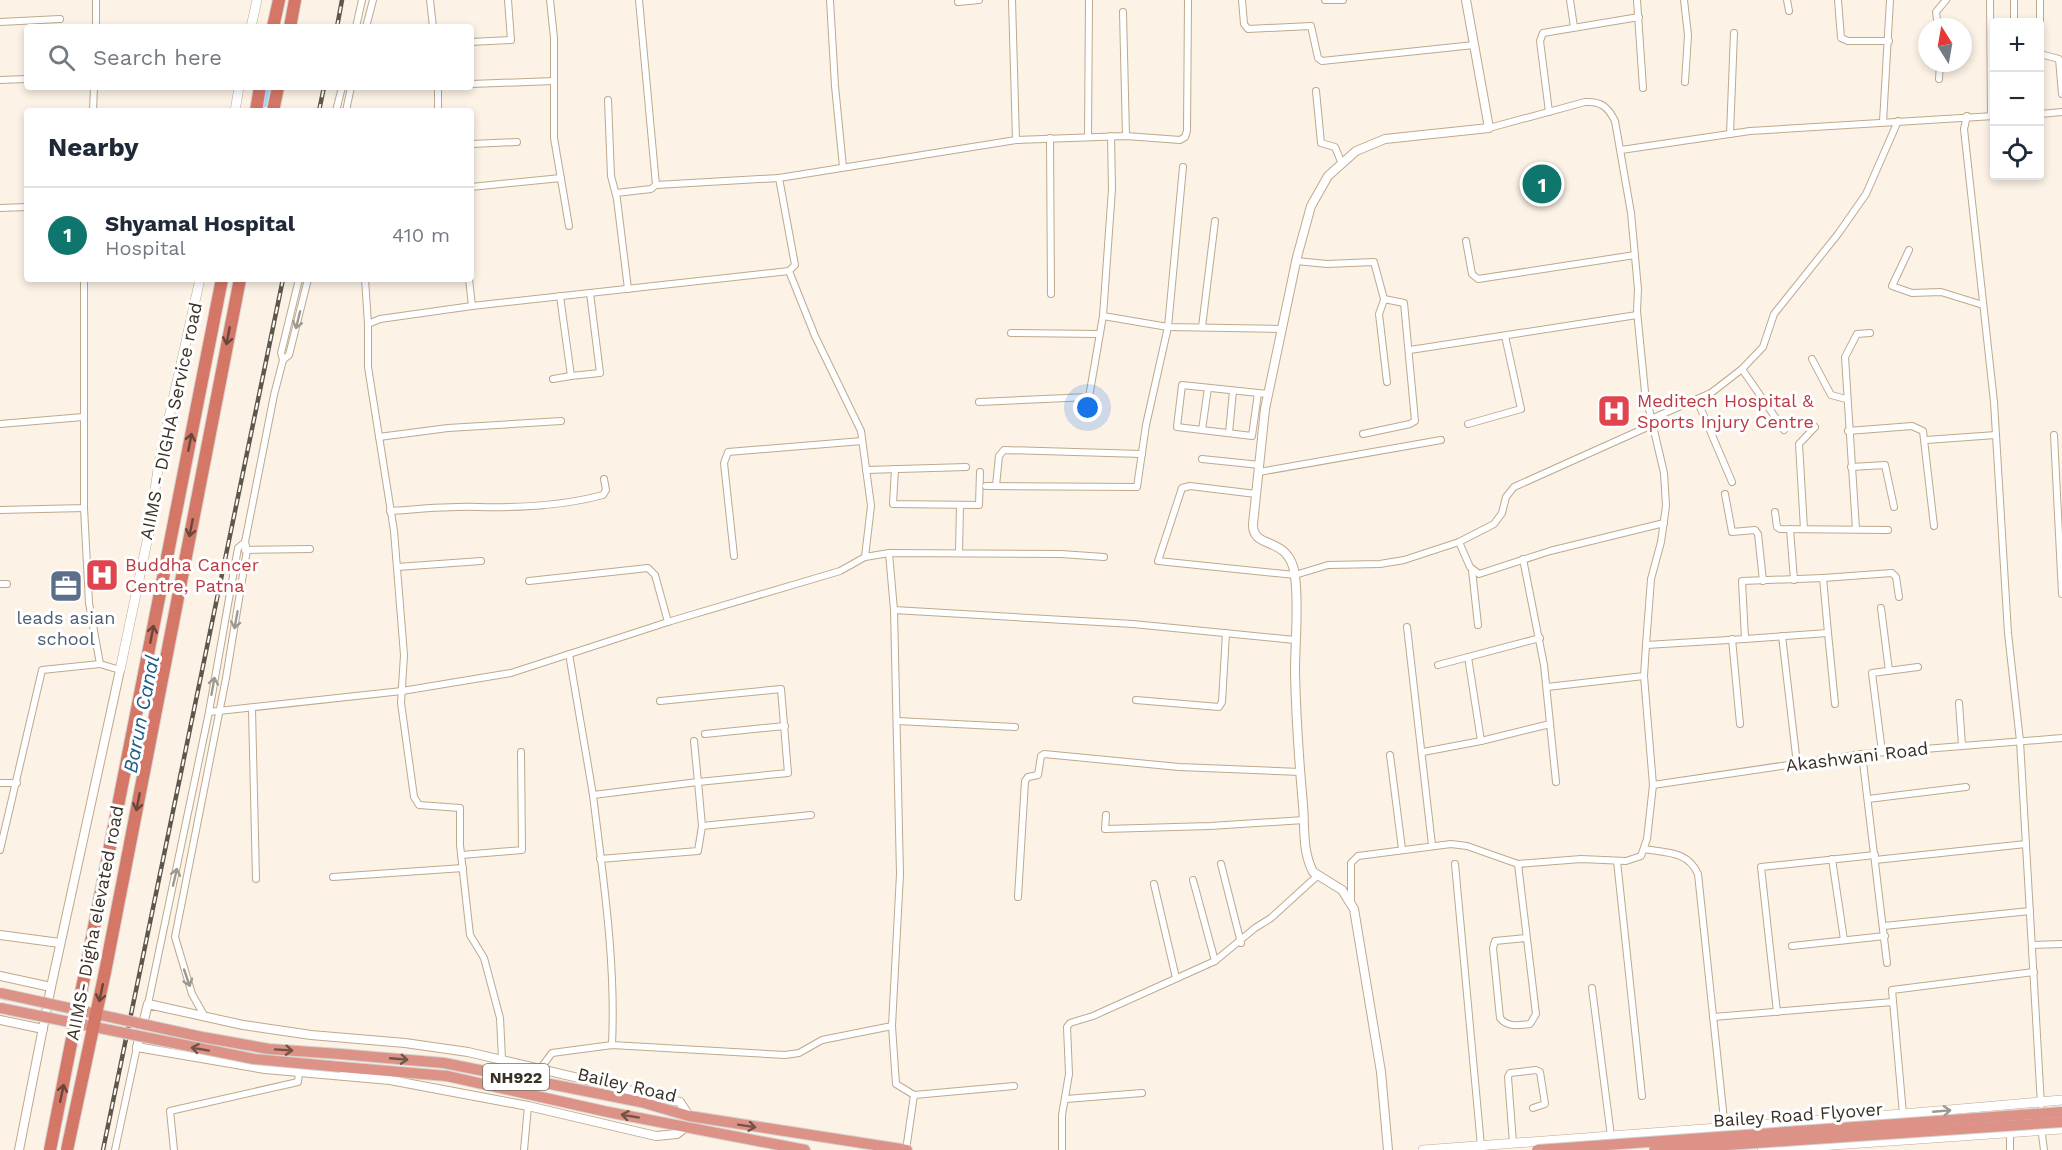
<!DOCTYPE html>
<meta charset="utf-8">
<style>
body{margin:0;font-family:"Work Sans",sans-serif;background:#f2f2f3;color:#1f2937}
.controls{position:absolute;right:18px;top:18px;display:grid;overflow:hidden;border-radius:6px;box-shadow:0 3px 9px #0003}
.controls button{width:54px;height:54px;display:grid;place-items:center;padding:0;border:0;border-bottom:2px solid #e0e1e3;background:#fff;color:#1f2937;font:30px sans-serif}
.compass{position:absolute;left:1918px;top:18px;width:54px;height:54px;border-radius:50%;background:#fff;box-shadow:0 3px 9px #0003;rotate:349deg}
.you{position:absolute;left:1088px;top:408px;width:21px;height:21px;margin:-15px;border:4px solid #fff;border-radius:50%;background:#1a73e8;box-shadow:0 0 0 9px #1a73e833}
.badge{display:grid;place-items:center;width:39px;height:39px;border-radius:50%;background:#0f766e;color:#fff;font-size:20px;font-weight:700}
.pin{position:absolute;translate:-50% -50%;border:3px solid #fff;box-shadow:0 2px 6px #0006}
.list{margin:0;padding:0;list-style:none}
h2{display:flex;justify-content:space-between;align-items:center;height:78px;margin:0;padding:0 24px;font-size:26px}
h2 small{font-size:20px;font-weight:400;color:#747a83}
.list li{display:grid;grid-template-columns:39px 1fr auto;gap:18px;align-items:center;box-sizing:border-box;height:96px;padding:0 24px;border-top:2px solid #e0e1e3}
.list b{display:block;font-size:22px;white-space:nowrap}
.list p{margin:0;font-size:20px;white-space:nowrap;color:#747a83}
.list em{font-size:20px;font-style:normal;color:#747a83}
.icon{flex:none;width:33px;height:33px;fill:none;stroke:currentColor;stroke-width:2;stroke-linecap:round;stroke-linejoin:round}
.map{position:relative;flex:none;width:2062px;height:1150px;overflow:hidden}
.search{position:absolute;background:#fff;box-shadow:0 3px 9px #0003;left:24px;top:24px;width:450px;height:66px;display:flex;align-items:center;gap:15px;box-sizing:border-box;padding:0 21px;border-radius:6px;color:#747a83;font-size:22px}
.panel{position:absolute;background:#fff;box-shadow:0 3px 9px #0003;left:24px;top:108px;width:450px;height:174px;border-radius:6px}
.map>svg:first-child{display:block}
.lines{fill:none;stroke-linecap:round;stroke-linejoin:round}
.canal{stroke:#a6d7fe;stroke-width:9}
.minor-casing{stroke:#bfa98d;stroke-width:8}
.tertiary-casing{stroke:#bfa98d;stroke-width:10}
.secondary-casing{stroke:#bfa98d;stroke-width:10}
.trunk-casing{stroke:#d4d2cf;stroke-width:12}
.motorway-casing{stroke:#d4d2cf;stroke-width:14}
.minor{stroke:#fff;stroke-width:6}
.tertiary{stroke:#fff;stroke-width:8}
.secondary{stroke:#fff;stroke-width:9}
.trunk{stroke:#dc9286;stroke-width:10}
.motorway{stroke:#d47767;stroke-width:12}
.rail-casing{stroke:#60574b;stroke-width:4.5}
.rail{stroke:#fff;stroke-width:2;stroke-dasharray:7;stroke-linecap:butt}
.trunk-bridge-casing{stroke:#d4d2cf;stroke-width:12;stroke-linecap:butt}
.motorway-bridge-casing{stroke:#d4d2cf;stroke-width:14;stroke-linecap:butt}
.trunk-bridge{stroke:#dc9286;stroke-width:10}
.motorway-bridge{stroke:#d47767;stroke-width:12}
.oneway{stroke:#9c9892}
.oneway2{stroke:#684639}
.oneway3{stroke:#735347}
.labels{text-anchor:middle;stroke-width:6;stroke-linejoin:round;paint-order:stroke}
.shield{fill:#fff;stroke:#756f66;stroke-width:1.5}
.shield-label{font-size:16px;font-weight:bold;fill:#3a3125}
.health-label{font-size:18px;fill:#be3a42;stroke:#fff;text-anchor:start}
.street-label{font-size:18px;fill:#3a3125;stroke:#fff}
.service-label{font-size:18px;fill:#4e5e75;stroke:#fff}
.water-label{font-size:20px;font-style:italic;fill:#185c8a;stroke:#fff}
</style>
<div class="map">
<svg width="2062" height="1150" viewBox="0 0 2062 1150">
<rect width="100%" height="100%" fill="#fcf2e6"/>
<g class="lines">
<path class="canal" d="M263,103l3,-16"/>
<defs>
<g id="minor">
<path d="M430,0l3,27"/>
<path d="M550,0l4,38v100l15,88"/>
<path d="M830,0l5,86 8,81"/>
<path d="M1012,0l4,140"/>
<path d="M1242,0l2,24 4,5 63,-3 7,32 4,3 152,-16"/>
<path d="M1325,0h18"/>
<path d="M1570,0l4,27"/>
<path d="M1637,0l6,88"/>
<path d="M1684,0l4,35 -3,47"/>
<path d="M1787,0l2,11"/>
<path d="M1838,0l3,38 7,3h41"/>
<path d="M1990,0l1,116"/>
<path d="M2014,0v22"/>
<path d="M958,2l21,-2"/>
<path d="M1123,12l3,124"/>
<path d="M0,22l60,-3"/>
<path d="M2040,24v-24"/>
<path d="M96,27v-27"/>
<path d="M356,27l6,-27"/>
<path d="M366,27l7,-27"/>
<path d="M1938,27l-2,-15 10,-12"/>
<path d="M471,42l40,-2 -3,-40"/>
<path d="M2040,54l19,5 3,35"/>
<path d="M1939,79l1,-16"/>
<path d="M0,80l27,-1"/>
<path d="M471,84l83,-3"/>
<path d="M438,87v24"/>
<path d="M1316,91l5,52 14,4 7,17"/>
<path d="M608,100l3,76 6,23 11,90"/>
<path d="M93,111l1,-24"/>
<path d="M336,111l6,-24"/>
<path d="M346,111l5,-24"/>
<path d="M1549,112l-9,-71 3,-8 96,-16"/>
<path d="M2040,114l22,-2"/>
<path d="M1967,116l-3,13 30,273 14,231 12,108 21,364"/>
<path d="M1883,122l7,-122"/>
<path d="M1730,134l4,-101"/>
<path d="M1088,137l1,-137"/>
<path d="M1050,138l1,156"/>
<path d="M471,144l46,-2"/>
<path d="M1621,150l129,-19 244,-15"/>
<path d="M1183,167l-15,160 114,2"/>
<path d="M656,185l123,-7"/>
<path d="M471,187l90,-9"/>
<path d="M616,193l35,-4 5,-4 -17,-185"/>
<path d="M0,208l27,-1"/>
<path d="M1466,241l6,33 6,5 157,-24"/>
<path d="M1909,250l-17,36 20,7 29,-1 42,13"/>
<path d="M1296,261l31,3 47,-2 10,37 20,4 11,118 -5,3 -47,10"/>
<path d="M789,271l26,65 46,95 10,75 -6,51"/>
<path d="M365,279l3,45"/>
<path d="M469,279l3,27"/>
<path d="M560,296l11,80 29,-3 -10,-80"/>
<path d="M1384,300l-5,14 8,68"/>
<path d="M1202,327l13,-106"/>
<path d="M1011,333l87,1"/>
<path d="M1410,350l227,-35"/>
<path d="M1812,359l19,36 15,4"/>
<path d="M283,360l-2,-7 18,-74"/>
<path d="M1742,369l42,61"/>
<path d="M553,379l18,-3"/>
<path d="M1258,393l-6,43 -75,-9 5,-42 86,9"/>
<path d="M1697,400l35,82"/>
<path d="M979,402l110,-5 14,-81 9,-127 -1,-53"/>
<path d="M1651,419l60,-26 31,-24 21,-22 11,-33 64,-80 28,-40 32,-73"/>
<path d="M0,424l83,-7"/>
<path d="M1468,424l53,-15 -16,-73"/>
<path d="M1202,430l6,-42"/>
<path d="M1848,431l64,-5 11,5 11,95"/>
<path d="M1229,433l4,-42"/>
<path d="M2054,435l8,159"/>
<path d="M379,437l69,-9 113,-7"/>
<path d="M1926,440l70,-5"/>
<path d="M1202,459l58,6"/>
<path d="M1851,467l34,-2 9,42"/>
<path d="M895,469l-2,35 86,1 1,-33"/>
<path d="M866,470l100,-3"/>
<path d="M1259,472l182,-32"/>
<path d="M986,486l151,1 9,-62 22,-98 -65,-11"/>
<path d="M996,486l3,-30 5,-6 138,4"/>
<path d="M1256,494l-66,-8 -8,2 -24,73 137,14 33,-10 52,-1 24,-4 55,-18 35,-18 8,-11 4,-16 8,-10 138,-62"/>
<path d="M1725,494l7,38 23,-2 3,4 5,47"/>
<path d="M84,508l5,95 11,61 20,6"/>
<path d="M0,510l84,-2v-229"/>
<path d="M390,511c30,-2 59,-5 89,-4 42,1 83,-1 124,-12l3,-5 -2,-11"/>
<path d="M1775,512l2,15 3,2 108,1"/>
<path d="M1790,529l4,51"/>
<path d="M1804,529l-5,-85 16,-17"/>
<path d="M1856,529l-11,-172 12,-23 13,-1"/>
<path d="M1459,542l11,25 9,7 71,-23 114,-28"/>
<path d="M245,550l65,-1"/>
<path d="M889,553l5,57"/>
<path d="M959,553l1,-48"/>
<path d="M734,556l-10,-93 4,-11 134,-11"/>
<path d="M1523,559l21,106 12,117"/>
<path d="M397,567l84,-6"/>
<path d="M1472,570l6,55"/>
<path d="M1823,578l69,-5 4,4 3,20"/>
<path d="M529,581l119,-13 7,7 13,47"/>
<path d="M0,584h7"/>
<path d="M1881,608l8,63"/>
<path d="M1407,627l25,218"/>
<path d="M1828,633l7,71"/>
<path d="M1782,636l15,128"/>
<path d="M1732,639l8,85"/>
<path d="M1646,645l99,-6 -3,-58 81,-3 5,55 -83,6"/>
<path d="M569,654l24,141 105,-13 -4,-41"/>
<path d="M1468,657l13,84 69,-17"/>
<path d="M1438,665l102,-27"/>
<path d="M1547,687l97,-11"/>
<path d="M1136,700l83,7 3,-5 4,-69"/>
<path d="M660,701l121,-12 7,84 -90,9 4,44 109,-11"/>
<path d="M1959,703l3,42"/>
<path d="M252,709l4,170"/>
<path d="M209,712l193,-21 109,-18 160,-52 169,-50 25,-14 24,-4 172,1 43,3"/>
<path d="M897,721l118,6"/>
<path d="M705,734l80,-8"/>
<path d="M1423,752l58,-11"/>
<path d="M1882,752l-10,-79 46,-6"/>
<path d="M1862,754l25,209"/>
<path d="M1390,755l12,94"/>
<path d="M0,783h17"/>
<path d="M1653,785l209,-31 200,-16"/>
<path d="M593,795c10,83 23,166 19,250"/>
<path d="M1868,799l98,-12"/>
<path d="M1106,815l-1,14 105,-3 94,-6"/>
<path d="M1644,849c23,4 44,2 54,25l27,255"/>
<path d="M0,850l42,-180 58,-6"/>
<path d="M461,855l61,-5 -1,-98"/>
<path d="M600,859l98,-8 4,-25"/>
<path d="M1832,859l12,81"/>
<path d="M1875,860l151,-16"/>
<path d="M1617,861l25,235"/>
<path d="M1221,864l20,79"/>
<path d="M1455,864l26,282"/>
<path d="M1518,864c6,50 12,100 18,150l-6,10c-11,1 -22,4 -30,-6l-7,-70 2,-7 32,-3"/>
<path d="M333,877l130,-9"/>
<path d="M1193,880l22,81"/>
<path d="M1154,884l22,94"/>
<path d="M1018,897l7,-116 3,-4 10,-2 3,-19 3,-2 135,13 121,5"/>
<path d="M1351,900v-37l7,-7 93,-12 16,2 51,18 63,-5 45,2 15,-5 6,-17 6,-54 -9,-109 2,-31 5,-66 10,-37 5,-36 -2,-33 -19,-81 -8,-81 1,-22 -7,-76 -16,-92c-7,-14 -14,-20 -30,-19l-96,26"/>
<path d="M1884,926l146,-15"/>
<path d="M2032,945l30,-1"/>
<path d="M1792,946l93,-10"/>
<path d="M1592,988l19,148"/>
<path d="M148,1004l61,-292 29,-164 7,-6"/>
<path d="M1777,1012l-16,-145 114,-12"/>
<path d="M205,1017l-13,-23 -17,-57 51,-259 21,-128 -2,-8 29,-147 9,-35 6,-5 19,-76"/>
<path d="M1713,1017l180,-15"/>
<path d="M502,1059l-2,-41 -16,-60 -14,-23 -10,-90v-37l-41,-3 -5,-8 -13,-94 3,-48 -10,-124 -26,-164v-43l12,-5 92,-13 317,-35 6,-6 -16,-87 237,-38 110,-4 54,4 5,-3 2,-6 1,-131"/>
<path d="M540,1069l12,-16 60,-8 173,10 14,-2 23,-13 70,-14"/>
<path d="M1014,1086l-100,9 -18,-11 -4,-58 8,-152 -6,-264 239,14 162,16"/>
<path d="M1066,1099l76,-6"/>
<path d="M1903,1114l-11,-124 142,-18"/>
<path d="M2041,1127l3,23"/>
<path d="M2010,1133v17"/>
<path d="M1513,1143l-5,-66 2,-4 26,-3 4,2 5,32 -12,4"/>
<path d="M115,1150l22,-103"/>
<path d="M174,1150l-4,-39 128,-29 1,-10"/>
<path d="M524,1150l4,-44"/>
<path d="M906,1150l8,-55"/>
<path d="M1062,1150v-35l7,-41 -2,-47 3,-4 23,-7 122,-55 40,-33 16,-10 45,-41"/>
</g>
<g id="tertiary">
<path d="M0,935l60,8"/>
<path d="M0,976l51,11"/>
<path d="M0,1020l43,9"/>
<path d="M687,1126l-10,8 -21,2 -128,-30 -138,-26 -125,-11 -128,-22 11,-43 95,21 68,10 94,8 63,9 212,50 9,14"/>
<path d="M19,1150l32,-163 69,-317"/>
<path d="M1388,1150l-7,-78 -27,-163 -12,-19 -29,-18c-11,-22 -8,-43 -10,-67 -4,-44 -7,-88 -8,-133 0,-31 4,-66 0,-96 -5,-42 -43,-25 -42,-52l12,-115 32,-152 14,-51 17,-30 28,-25 29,-12 104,-11 -23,-128"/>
</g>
<g id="secondary">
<path d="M251,27l6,-27"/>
<path d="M235,111l4,-24"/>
<path d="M120,670l29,-138 10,-70 41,-183"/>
<path d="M1423,1150l480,-36 159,-14"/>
<path d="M1762,1150l300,-21"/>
</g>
<g id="trunk">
<path d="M340,1054l104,9 197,39 48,14 218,34"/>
<path d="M341,1067l106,9 161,36 197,38"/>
</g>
<g id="motorway">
<path d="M273,27l6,-27"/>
<path d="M290,27l5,-27"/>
<path d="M256,111l4,-24"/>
<path d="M273,111l5,-24"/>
</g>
</defs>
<use href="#minor" class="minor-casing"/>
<use href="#tertiary" class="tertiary-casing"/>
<use href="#secondary" class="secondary-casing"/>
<use href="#trunk" class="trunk-casing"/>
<use href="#motorway" class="motorway-casing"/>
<use href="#minor" class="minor"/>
<use href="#tertiary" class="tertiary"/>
<use href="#secondary" class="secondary"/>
<use href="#trunk" class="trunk"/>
<use href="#motorway" class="motorway"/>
<defs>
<g id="rail">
<path d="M337,27l5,-27"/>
<path d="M319,111l5,-24"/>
<path d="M103,1150l180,-871"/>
</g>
</defs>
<use href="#rail" class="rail-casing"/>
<use href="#rail" class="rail"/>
<defs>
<g id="trunk-bridge">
<path d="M0,993l202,44 67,12 71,5"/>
<path d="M0,1008l254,51 87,8"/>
<path d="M1537,1150l525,-38"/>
<path d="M1654,1150l408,-28"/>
</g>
<g id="motorway-bridge">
<path d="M50,1150l172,-871"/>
<path d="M67,1150l38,-178 135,-693"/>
</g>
</defs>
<use href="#trunk-bridge" class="trunk-bridge-casing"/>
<use href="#motorway-bridge" class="motorway-bridge-casing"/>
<use href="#trunk-bridge" class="trunk-bridge"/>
<use href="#motorway-bridge" class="motorway-bridge"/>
</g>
<defs><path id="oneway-shaft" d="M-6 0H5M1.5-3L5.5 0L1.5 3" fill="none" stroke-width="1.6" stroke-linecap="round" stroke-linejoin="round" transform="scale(1.5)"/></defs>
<g class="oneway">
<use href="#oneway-shaft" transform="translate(298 320) rotate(104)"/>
<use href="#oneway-shaft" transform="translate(236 620) rotate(100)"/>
<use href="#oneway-shaft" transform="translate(213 686) rotate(-80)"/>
<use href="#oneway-shaft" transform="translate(175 877) rotate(-77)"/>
<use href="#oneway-shaft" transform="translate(187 978) rotate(71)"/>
<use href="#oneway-shaft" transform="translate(1942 1111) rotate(-5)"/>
</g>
<g class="oneway2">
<use href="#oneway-shaft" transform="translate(228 336) rotate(101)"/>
<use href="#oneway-shaft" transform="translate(190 442) rotate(-79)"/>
<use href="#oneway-shaft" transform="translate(191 528) rotate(101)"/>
<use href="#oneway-shaft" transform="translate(152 634) rotate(-79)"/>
<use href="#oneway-shaft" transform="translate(138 802) rotate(101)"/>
<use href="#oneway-shaft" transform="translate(101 993) rotate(102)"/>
<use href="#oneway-shaft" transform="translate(62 1093) rotate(-78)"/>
</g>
<g class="oneway3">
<use href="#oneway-shaft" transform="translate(200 1049) rotate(-170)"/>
<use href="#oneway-shaft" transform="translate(284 1050) rotate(4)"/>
<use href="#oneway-shaft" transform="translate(399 1059) rotate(5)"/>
<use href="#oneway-shaft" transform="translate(630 1116) rotate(-170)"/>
<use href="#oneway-shaft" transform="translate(747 1126) rotate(9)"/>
</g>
<defs>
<symbol id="hospital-square" viewBox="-11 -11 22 22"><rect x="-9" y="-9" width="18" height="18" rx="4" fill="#e0444e" stroke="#fff"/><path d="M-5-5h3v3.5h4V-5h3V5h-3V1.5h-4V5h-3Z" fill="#fff"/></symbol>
<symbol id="office-square" viewBox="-11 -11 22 22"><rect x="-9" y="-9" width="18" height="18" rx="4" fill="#5c6f8a" stroke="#fff"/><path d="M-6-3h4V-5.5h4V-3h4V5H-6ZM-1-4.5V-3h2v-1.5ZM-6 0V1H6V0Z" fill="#fff"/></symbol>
</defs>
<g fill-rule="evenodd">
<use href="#hospital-square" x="1595" y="392" width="38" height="38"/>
<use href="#hospital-square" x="83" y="556" width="38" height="38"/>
<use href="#office-square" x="47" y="567" width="38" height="38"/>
</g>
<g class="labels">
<rect class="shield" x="483" y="1064" width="66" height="26" rx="4.5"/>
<g class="shield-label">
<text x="516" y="1083">NH922</text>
</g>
<g class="health-label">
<text x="1637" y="407">Meditech Hospital &amp;<tspan x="1637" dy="21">Sports Injury Centre</tspan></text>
<text x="125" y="571">Buddha Cancer<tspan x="125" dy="21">Centre, Patna</tspan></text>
</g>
<g class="street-label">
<text transform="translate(171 421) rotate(-78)" y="6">AIIMS - DIGHA Service road</text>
<text transform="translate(1857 757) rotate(-7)" y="6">Akashwani Road</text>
<text transform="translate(95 923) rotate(-79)" y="6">AIIMS- Digha elevated road</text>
<text transform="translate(627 1085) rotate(13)" y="6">Bailey Road</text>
<text transform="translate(1798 1115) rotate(-4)" y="6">Bailey Road Flyover</text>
</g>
<g class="service-label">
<text x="66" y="624">leads asian<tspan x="66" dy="21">school</tspan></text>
</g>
<g class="water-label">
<text transform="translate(141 714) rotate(-79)" y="7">Barun Canal</text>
</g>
</g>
</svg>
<div class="controls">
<button>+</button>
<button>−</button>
<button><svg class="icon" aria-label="locate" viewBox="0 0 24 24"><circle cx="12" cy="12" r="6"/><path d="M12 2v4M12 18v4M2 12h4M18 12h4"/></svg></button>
</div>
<svg class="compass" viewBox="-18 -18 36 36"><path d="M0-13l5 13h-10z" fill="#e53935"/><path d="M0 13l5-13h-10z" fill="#747a83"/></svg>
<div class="you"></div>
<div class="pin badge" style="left:1542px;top:184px">1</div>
<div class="search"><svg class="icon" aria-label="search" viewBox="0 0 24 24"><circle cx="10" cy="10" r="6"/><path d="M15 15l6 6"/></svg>Search here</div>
<section class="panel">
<h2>Nearby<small></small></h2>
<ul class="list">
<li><span class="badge">1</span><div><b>Shyamal Hospital</b><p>Hospital</p></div><em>410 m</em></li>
</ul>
</section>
</div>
